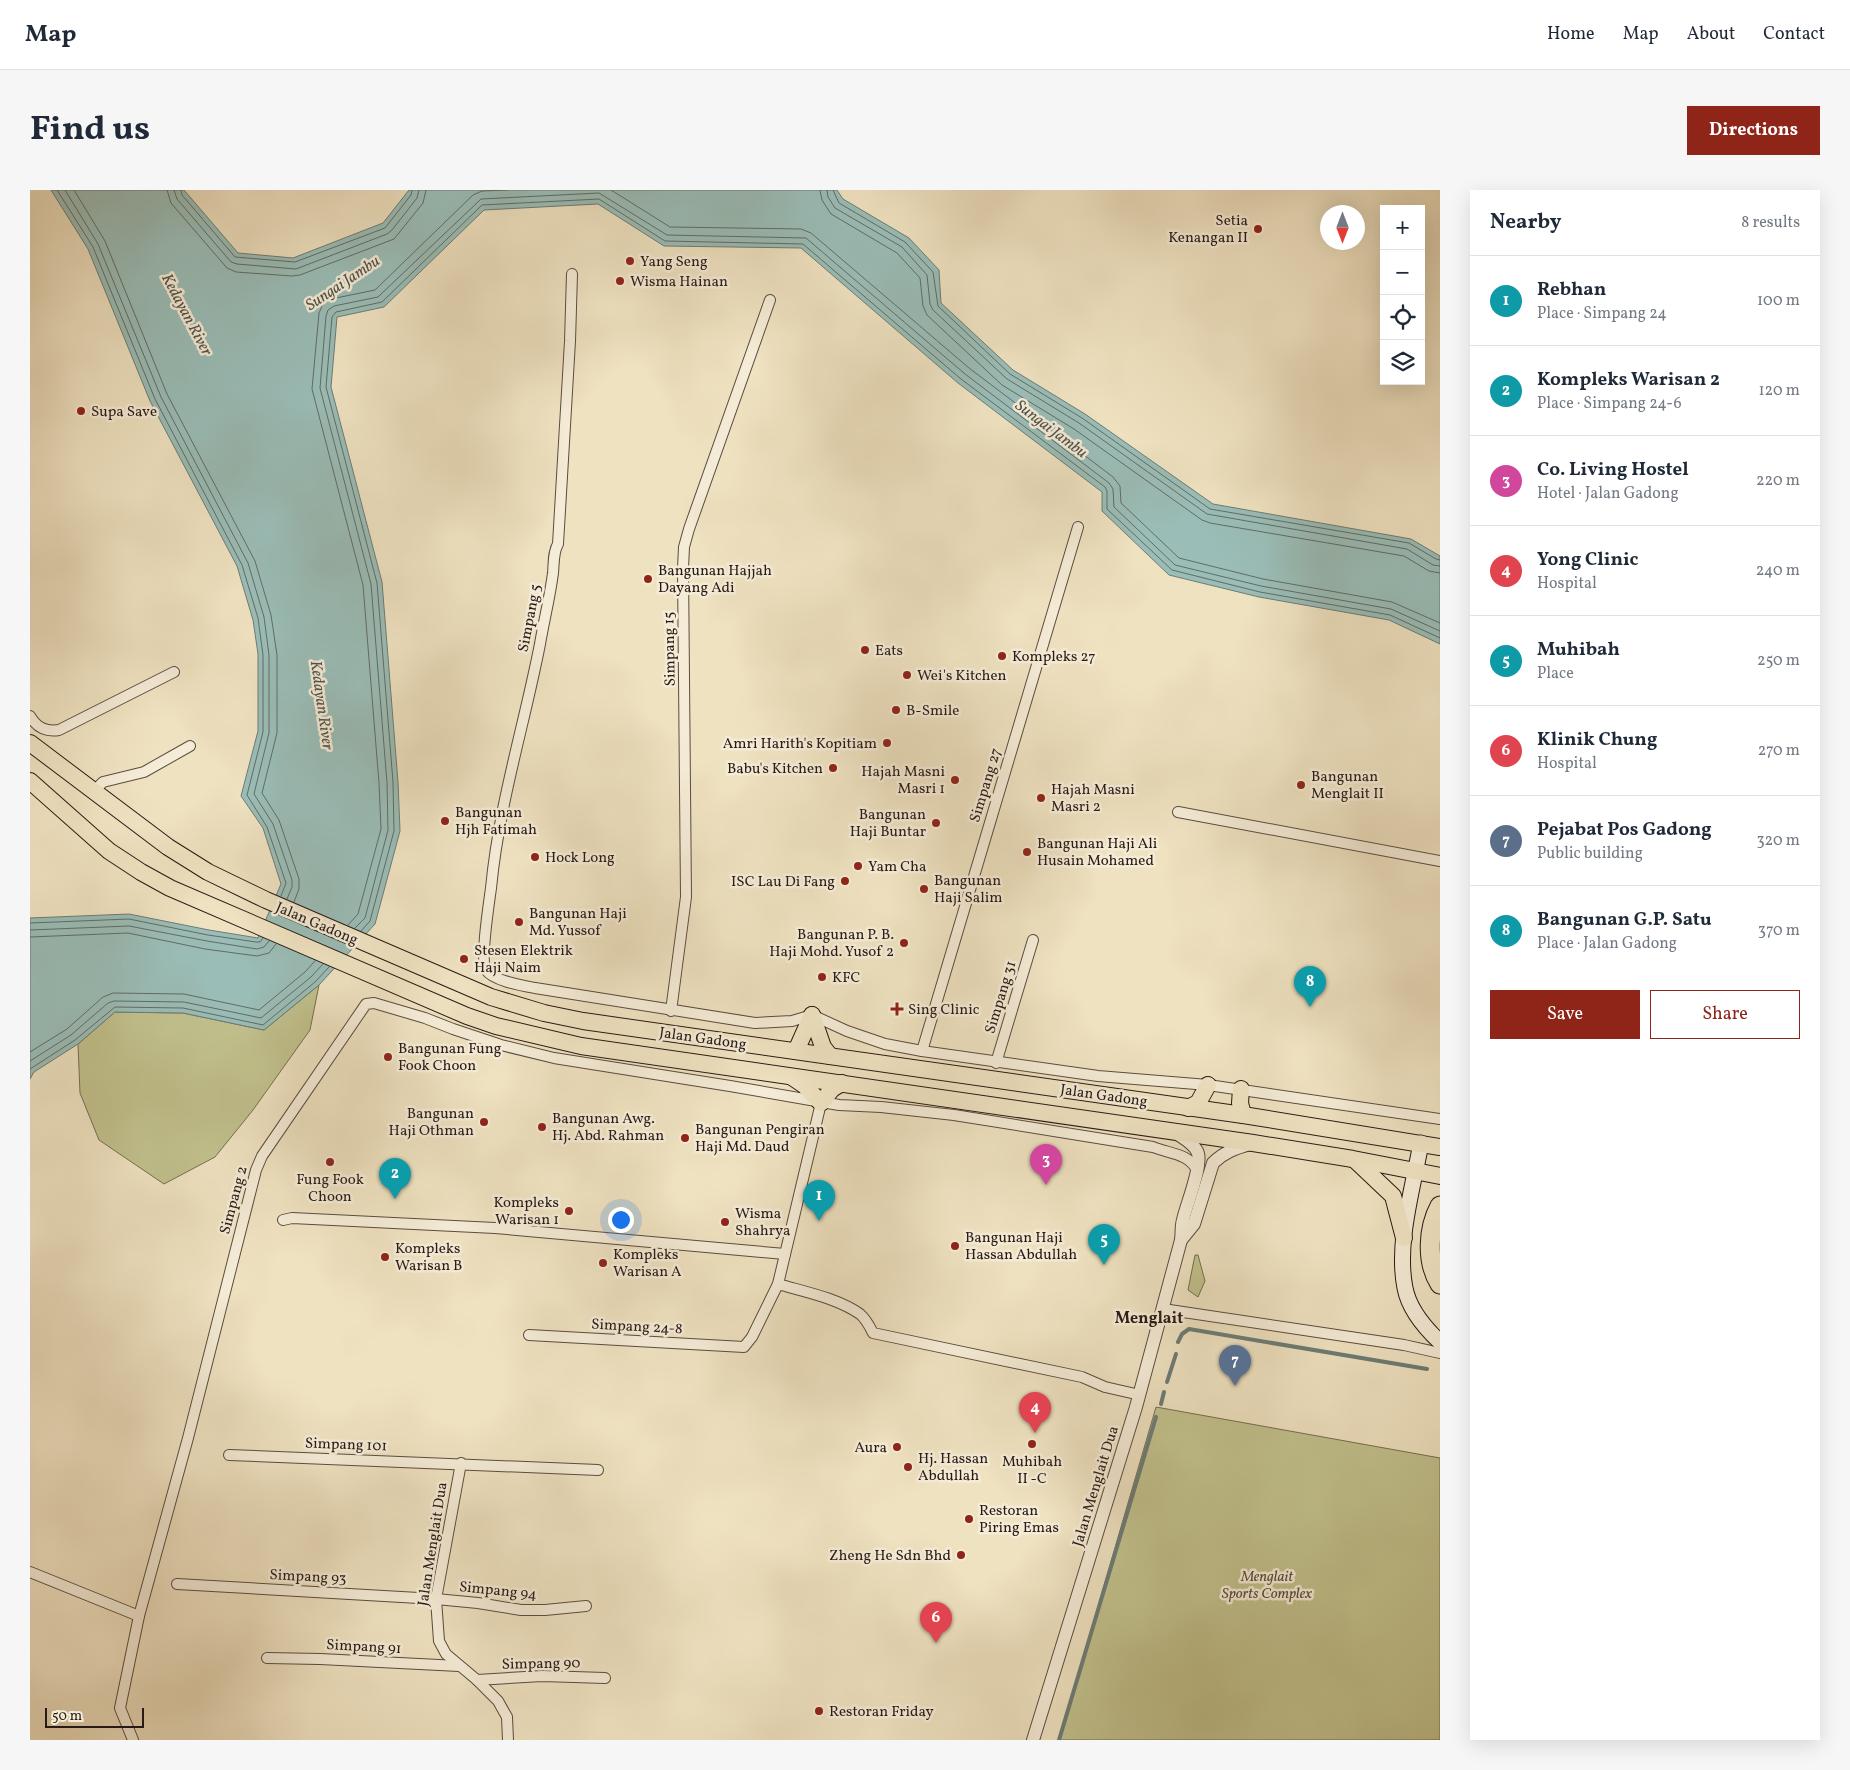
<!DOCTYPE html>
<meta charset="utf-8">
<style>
body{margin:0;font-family:Vollkorn,serif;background:#f6f6f7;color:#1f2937}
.controls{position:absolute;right:15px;top:15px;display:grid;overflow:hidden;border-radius:0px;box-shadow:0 5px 20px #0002}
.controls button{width:45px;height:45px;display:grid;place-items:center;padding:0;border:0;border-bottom:1px solid #e0e1e3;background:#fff;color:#1f2937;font:25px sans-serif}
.compass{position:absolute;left:1290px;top:15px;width:45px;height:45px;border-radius:50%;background:#fff;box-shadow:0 5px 20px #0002;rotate:180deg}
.scale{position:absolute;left:15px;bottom:12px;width:99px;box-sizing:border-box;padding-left:5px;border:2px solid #281a15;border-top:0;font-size:14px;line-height:18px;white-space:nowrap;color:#281a15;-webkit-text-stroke:4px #f5ecd7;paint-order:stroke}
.you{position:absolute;left:590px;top:1029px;width:18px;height:18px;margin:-12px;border:4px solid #fff;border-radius:50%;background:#1a73e8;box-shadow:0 0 0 8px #1a73e833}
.badge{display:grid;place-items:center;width:32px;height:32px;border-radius:50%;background:#8f2418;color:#fff;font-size:16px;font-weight:700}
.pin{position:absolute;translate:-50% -41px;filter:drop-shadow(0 1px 2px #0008)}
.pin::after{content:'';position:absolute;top:26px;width:18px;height:15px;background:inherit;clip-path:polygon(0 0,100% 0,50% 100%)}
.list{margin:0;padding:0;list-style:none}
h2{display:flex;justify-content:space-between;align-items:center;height:65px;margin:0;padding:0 20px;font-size:21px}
h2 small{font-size:16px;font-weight:400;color:#747a83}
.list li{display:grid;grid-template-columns:32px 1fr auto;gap:15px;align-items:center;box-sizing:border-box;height:90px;padding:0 20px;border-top:1px solid #e0e1e3}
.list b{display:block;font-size:19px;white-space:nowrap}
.list p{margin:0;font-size:16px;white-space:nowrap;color:#747a83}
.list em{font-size:16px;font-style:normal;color:#747a83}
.actions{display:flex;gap:10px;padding:15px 20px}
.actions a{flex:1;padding:11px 0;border:1px solid #8f2418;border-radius:0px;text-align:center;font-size:18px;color:#8f2418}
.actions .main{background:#8f2418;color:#fff}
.icon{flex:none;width:28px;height:28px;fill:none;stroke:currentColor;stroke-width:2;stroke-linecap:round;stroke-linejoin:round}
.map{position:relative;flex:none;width:1410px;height:1550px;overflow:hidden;border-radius:0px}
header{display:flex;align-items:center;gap:30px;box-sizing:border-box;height:70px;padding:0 25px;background:#fff;border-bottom:1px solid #e0e1e3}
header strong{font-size:24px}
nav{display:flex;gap:28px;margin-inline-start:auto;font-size:18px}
.intro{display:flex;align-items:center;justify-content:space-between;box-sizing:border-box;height:120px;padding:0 30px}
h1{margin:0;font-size:35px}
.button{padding:12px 22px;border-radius:0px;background:#8f2418;color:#fff;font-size:18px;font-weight:700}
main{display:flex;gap:30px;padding:0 30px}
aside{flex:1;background:#fff;border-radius:0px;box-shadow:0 5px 20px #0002}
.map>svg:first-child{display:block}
.green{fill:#c1c18d;stroke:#746e51}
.water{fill:#9abdb7;stroke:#6c7c76}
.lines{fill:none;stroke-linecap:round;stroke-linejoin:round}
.shore{stroke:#616c66;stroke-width:1}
.stream{stroke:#6c7c76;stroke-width:4}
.minor-casing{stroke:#5a4c40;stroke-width:12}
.tertiary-casing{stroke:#5a4c40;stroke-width:14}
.secondary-casing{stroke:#281a15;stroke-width:17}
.primary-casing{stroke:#281a15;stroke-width:18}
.motorway-casing{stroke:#281a15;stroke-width:21}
.minor{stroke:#f5ecd7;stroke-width:10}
.tertiary{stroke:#f5ecd7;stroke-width:12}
.secondary{stroke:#f5ecd7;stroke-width:15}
.primary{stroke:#efe2c1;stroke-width:16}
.motorway{stroke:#efe2c1;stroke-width:19}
.poi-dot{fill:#8f2418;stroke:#f5ecd7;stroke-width:2}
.labels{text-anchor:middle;stroke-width:5;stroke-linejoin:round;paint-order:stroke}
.poi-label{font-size:15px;fill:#281a15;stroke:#f5ecd7;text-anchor:start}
.street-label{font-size:15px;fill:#281a15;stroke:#f5ecd7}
.park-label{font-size:15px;font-style:italic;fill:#564c39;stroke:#f5ecd7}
.water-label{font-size:16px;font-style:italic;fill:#50534e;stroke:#f5ecd7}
.neighbourhood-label{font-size:16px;font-weight:bold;fill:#281a15;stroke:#f5ecd7}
</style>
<header>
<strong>Map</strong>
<nav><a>Home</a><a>Map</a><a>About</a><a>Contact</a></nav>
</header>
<div class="intro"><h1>Find us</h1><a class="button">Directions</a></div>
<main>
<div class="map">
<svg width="1410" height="1550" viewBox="0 0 1410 1550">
<rect width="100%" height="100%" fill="#efe2c1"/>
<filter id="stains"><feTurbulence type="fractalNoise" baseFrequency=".004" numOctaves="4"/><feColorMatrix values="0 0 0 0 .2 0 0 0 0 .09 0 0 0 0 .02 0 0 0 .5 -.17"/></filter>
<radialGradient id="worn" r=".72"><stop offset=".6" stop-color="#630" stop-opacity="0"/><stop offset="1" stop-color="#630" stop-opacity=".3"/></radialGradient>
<g class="green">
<path d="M289,795l-9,45 -57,80 -38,47 -51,27 -65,-44 -19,-47 -2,-49 37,-32 68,1 81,17z"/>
<path d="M1165,1065h3l7,26 -7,16 -10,-7z"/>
<path d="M1126,1217l284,51v282h-381z"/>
</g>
<path class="water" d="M21,0h133l54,63 55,5 90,-35 26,-33h428l6,9 66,39 30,32 2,33 72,67 72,44 128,90 198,35 29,17v88l-51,-24 -130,-23 -90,-22 -67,-64v-19l-144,-109 -157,-135 -137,-2 -66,-42 -114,6 -100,97 -47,10 -6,70 51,195 16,200 2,49 -25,93 -56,61 -55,45 -81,-17 -68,-1 -37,32 -44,28 -4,7v-161l99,-4 80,16 49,8 23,-54 -18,-56 -22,-32 17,-65v-77l-5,-34 -16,-54 -87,-165 -62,-152z"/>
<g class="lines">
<g class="shore">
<path d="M27,0l36,57 62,152 87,166 16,53 5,37v77l-16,63 20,32 19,56 -5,13"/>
<path d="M35,0l33,54 63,153 87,166 16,54 5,38v78l-15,61 19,30 19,56v7l-5,12"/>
<path d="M44,0l31,51 62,153 88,167 16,54 6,40v78l-15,60 17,27 20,59v10l-5,13"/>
<path d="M137,0l4,13 56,65 9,4 56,4 8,-1 94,-36 29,-36 3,-13"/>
<path d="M144,0l3,9 54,63 6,2 59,5 91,-35 5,-4 25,-32 2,-8"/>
<path d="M151,0l1,5 53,62 60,5 90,-34 26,-33 1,-5"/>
<path d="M581,0l59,37 131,2 10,4 158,135 144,109 7,9 1,17 58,55 84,21 129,23 48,21"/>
<path d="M790,0l2,10 9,14 66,39 23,25 3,28 4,9 75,70 72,44 128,91 8,3 194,33 25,15 11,2"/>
<path d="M797,0l1,7 7,11 67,39 25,28 3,29 3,6 74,69 72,44 128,91 200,35 26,16 7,1"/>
<path d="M803,0l6,13 66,39 28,30 5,34 72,68 72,44 128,91 199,34 27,16 4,1"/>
<path d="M0,733l99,-4 79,16 48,7h4l3,-4"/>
<path d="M318,735l10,-11 23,-85 -2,-46 -16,-198 -51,-196 7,-76 4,-9 8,-5 44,-9 98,-95 9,-4 25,-1"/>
<path d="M325,738l10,-10 23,-88 -1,-47 -16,-199 -51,-196 6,-72 2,-6 6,-4 44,-9 103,-98 118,-6 68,42 139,3 159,136 144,109 4,6 1,18 61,58 86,21 130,23 49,22"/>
<path d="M0,740l99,-4 78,15 50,8 7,-2 5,-6"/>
<path d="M331,741l9,-10 24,-90 -1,-49 -16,-199 -51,-196 6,-70 4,-5 46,-10 100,-97 117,-6 66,42 138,3 158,135 144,108 2,4v18l65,61 88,22 130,23 50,23"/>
<path d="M0,747l98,-4 77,16 52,7 12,-3 7,-9"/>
<path d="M0,862l37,-23 36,-32 10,-4 71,1 75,16 46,-38 10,-11"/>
<path d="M0,871l41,-26 37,-32 6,-2 70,1 77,16 50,-41 12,-13"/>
<path d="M0,879l45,-29 40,-33 68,1 80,17 52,-43 14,-15"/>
</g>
<g class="stream">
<path d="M1148,1152l4,-8 7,-5 238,40"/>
<path d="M1137,1192l9,-28"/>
<path d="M1131,1214l3,-12"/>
<path d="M1029,1550l97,-323"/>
</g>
<defs>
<g id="minor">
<path d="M542,84l-2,67 -12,203c-5,8 -4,19 -5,29 -3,24 -9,47 -13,71 -16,82 -41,160 -49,244 -2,15 -11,73 -5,82 7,11 38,16 49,18l220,35 37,-2 20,-6 35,16 38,13 37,7 176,25 110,9 232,34"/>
<path d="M0,526c7,12 16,16 29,14l115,-58"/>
<path d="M64,601l9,-9 41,-10 46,-26"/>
<path d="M1148,622l262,49"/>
<path d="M641,821l15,-114 -3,-329 1,-21 5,-18 81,-229"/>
<path d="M892,861l156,-524"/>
<path d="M966,873l37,-123"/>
<path d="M253,1030l9,-2 203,10 290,26"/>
<path d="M748,1094c27,8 59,14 82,30 6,5 10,13 13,19l209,44 23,10 35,8"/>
<path d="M1133,1119l241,36 36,8"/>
<path d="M499,1145l215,12 8,-10 26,-53 43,-181"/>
<path d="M199,1265l369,15"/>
<path d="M431,1273l-25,136 3,42 7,13 31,26 21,21 9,16 1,23"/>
<path d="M0,1382l109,44"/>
<path d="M147,1394l259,15 42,4 43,7h24l41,-4"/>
<path d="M237,1468l53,1 139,7"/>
<path d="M447,1490l65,-4 63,2"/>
<path d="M103,1550l-13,-32 19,-92 49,-178 68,-268 6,-14 104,-152 8,-1 51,15 28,11 48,16 53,13 176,28 109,19 42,2 73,8 199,32c17,7 35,6 44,23"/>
</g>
<g id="tertiary">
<path d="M1151,1050l13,-16 19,-61c11,-11 23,-15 37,-19"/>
<path d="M1003,1550l103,-333 45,-167c1,-7 0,-14 2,-20 3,-15 21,-57 14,-69 -4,-8 -14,-13 -21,-18"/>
</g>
<path id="secondary" d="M1391,953c-8,45 -25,100 -16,145 4,21 20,40 35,54"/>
<g id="primary">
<path d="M0,553l138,104 40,25 58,28 225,97 53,16 39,8 660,94 197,32"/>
<path d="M0,591l79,70 32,21 29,16 297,128 29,10 85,20 672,97 100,16 87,17"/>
<path d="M782,825l11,32 7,9"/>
<path d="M766,861l16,-36"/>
<path d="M762,887l12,8 17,18 11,-14 10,-6"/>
<path d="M1211,899l-1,14 3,12"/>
<path d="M1158,918l10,-5 10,-18"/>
<path d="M1325,970l38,36 11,42"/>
</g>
<path id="motorway" d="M1410,1016c-12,22 -14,56 0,78"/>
</defs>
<use href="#minor" class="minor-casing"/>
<use href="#tertiary" class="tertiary-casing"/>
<use href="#secondary" class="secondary-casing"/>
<use href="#primary" class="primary-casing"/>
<use href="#motorway" class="motorway-casing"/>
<use href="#minor" class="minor"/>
<use href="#tertiary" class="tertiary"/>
<use href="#secondary" class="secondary"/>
<use href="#primary" class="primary"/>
<use href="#motorway" class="motorway"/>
</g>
<g class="poi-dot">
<circle cx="1228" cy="39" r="5"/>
<circle cx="600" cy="71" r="5"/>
<circle cx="590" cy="91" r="5"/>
<circle cx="51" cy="221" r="5"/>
<circle cx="618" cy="389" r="5"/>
<circle cx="835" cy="460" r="5"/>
<circle cx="972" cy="466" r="5"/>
<circle cx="877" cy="485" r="5"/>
<circle cx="866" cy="520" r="5"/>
<circle cx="857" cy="553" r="5"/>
<circle cx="803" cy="578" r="5"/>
<circle cx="925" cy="590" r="5"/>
<circle cx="1271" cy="595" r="5"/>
<circle cx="1011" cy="608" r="5"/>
<circle cx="415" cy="631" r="5"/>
<circle cx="906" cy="633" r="5"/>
<circle cx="997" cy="662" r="5"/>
<circle cx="505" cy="667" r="5"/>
<circle cx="828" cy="676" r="5"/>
<circle cx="815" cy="691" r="5"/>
<circle cx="894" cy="699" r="5"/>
<circle cx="489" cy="732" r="5"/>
<circle cx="874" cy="753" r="5"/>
<circle cx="434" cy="769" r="5"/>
<circle cx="792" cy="787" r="5"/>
<path d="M864.5 811.5h5v5h5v5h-5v5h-5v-5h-5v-5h5z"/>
<circle cx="358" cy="867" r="5"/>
<circle cx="454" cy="932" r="5"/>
<circle cx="512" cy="937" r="5"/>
<circle cx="655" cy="948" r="5"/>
<circle cx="300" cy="972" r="5"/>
<circle cx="539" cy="1021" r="5"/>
<circle cx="695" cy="1032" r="5"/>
<circle cx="925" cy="1056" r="5"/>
<circle cx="355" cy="1067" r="5"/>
<circle cx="573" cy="1073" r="5"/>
<circle cx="1002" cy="1254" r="5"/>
<circle cx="867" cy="1257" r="5"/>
<circle cx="878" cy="1277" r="5"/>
<circle cx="939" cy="1329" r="5"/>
<circle cx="931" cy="1365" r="5"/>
<circle cx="789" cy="1521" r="5"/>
</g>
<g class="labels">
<g class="poi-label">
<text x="1218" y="35" text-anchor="end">Setia<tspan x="1218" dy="17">Kenangan II</tspan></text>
<text x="610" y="76">Yang Seng</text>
<text x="600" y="96">Wisma Hainan</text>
<text x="61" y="226">Supa Save</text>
<text x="628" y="385">Bangunan Hajjah<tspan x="628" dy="17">Dayang Adi</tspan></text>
<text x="845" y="465">Eats</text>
<text x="982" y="471">Kompleks 27</text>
<text x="887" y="490">Wei's Kitchen</text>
<text x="876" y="525">B-Smile</text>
<text x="847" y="558" text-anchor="end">Amri Harith's Kopitiam</text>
<text x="793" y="583" text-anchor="end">Babu's Kitchen</text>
<text x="915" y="586" text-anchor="end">Hajah Masni<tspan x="915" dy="17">Masri 1</tspan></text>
<text x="1281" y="591">Bangunan<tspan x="1281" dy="17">Menglait II</tspan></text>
<text x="1021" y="604">Hajah Masni<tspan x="1021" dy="17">Masri 2</tspan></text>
<text x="425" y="627">Bangunan<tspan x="425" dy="17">Hjh Fatimah</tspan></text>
<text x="896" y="629" text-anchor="end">Bangunan<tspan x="896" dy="17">Haji Buntar</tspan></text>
<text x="1007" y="658">Bangunan Haji Ali<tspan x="1007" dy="17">Husain Mohamed</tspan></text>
<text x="515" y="672">Hock Long</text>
<text x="838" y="681">Yam Cha</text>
<text x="904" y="695">Bangunan<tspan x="904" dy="17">Haji Salim</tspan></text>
<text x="805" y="696" text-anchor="end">ISC Lau Di Fang</text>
<text x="499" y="728">Bangunan Haji<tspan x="499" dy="17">Md. Yussof</tspan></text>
<text x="864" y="749" text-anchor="end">Bangunan P. B.<tspan x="864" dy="17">Haji Mohd. Yusof 2</tspan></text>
<text x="444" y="765">Stesen Elektrik<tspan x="444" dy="17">Haji Naim</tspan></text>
<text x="802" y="792">KFC</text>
<text x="878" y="824">Sing Clinic</text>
<text x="368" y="863">Bangunan Fung<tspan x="368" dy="17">Fook Choon</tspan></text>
<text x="444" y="928" text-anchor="end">Bangunan<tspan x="444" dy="17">Haji Othman</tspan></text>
<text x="522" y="933">Bangunan Awg.<tspan x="522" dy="17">Hj. Abd. Rahman</tspan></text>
<text x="665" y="944">Bangunan Pengiran<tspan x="665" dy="17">Haji Md. Daud</tspan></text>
<text x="300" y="994" text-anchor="middle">Fung Fook<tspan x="300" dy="17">Choon</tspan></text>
<text x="529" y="1017" text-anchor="end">Kompleks<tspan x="529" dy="17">Warisan 1</tspan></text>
<text x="705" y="1028">Wisma<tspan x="705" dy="17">Shahrya</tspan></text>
<text x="935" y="1052">Bangunan Haji<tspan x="935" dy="17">Hassan Abdullah</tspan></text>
<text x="365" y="1063">Kompleks<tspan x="365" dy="17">Warisan B</tspan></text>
<text x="583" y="1069">Kompleks<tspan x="583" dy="17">Warisan A</tspan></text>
<text x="857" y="1262" text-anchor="end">Aura</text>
<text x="888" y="1273">Hj. Hassan<tspan x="888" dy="17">Abdullah</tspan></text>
<text x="1002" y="1276" text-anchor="middle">Muhibah<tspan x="1002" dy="17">II -C</tspan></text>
<text x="949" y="1325">Restoran<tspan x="949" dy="17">Piring Emas</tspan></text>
<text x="921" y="1370" text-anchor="end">Zheng He Sdn Bhd</text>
<text x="799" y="1526">Restoran Friday</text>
</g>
<g class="street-label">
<text transform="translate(499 428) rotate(-79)" y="5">Simpang 5</text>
<text transform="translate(639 459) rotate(-91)" y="5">Simpang 15</text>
<text transform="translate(955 595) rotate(-73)" y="5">Simpang 27</text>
<text transform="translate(287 733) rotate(23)" y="5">Jalan Gadong</text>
<text transform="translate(970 807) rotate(-73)" y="5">Simpang 31</text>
<text transform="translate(673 848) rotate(8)" y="5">Jalan Gadong</text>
<text transform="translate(1074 905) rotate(8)" y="5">Jalan Gadong</text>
<text transform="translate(203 1010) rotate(-75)" y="5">Simpang 2</text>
<text transform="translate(607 1136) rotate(3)" y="5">Simpang 24-8</text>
<text transform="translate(316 1254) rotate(2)" y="5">Simpang 101</text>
<text transform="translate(1065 1296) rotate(-73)" y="5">Jalan Menglait Dua</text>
<text transform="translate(402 1354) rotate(-81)" y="5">Jalan Menglait Dua</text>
<text transform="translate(278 1386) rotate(3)" y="5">Simpang 93</text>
<text transform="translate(468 1400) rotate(6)" y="5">Simpang 94</text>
<text transform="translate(334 1456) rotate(3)" y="5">Simpang 91</text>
<text transform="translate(511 1473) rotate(-1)" y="5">Simpang 90</text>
</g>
<g class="park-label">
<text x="1237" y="1391">Menglait<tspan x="1237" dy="17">Sports Complex</tspan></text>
</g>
<g class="water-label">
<text transform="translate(312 92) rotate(-34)" y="6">Sungai Jambu</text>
<text transform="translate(158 124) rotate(62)" y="6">Kedayan River</text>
<text transform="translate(1022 238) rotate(37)" y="6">Sungai Jambu</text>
<text transform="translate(293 515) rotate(82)" y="6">Kedayan River</text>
</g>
<g class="neighbourhood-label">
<text x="1119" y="1133">Menglait</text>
</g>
</g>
<rect width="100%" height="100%" filter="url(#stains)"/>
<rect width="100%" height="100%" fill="url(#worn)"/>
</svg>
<div class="controls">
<button>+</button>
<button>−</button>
<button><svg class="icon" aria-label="locate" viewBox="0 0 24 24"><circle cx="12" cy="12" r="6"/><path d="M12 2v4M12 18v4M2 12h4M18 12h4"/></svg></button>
<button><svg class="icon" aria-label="layers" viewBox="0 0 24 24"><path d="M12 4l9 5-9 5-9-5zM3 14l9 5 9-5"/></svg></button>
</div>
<svg class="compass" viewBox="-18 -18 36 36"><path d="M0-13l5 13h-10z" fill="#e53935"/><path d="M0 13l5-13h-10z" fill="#747a83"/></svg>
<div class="scale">50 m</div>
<div class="you"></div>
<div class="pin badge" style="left:789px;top:1031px;background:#0f9aa8">1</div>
<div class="pin badge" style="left:365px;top:1009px;background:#0f9aa8">2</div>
<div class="pin badge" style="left:1016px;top:995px;background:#d1479c">3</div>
<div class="pin badge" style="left:1005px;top:1243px;background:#e0444e">4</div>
<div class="pin badge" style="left:1074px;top:1075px;background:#0f9aa8">5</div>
<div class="pin badge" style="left:906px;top:1453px;background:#e0444e">6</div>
<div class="pin badge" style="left:1205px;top:1196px;background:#5c6f8a">7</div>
<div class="pin badge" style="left:1280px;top:817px;background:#0f9aa8">8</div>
</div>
<aside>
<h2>Nearby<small>8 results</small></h2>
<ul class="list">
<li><span class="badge" style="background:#0f9aa8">1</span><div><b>Rebhan</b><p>Place · Simpang 24</p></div><em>100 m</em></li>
<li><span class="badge" style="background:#0f9aa8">2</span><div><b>Kompleks Warisan 2</b><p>Place · Simpang 24-6</p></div><em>120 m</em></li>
<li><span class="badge" style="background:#d1479c">3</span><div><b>Co. Living Hostel</b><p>Hotel · Jalan Gadong</p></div><em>220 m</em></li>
<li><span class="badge" style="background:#e0444e">4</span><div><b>Yong Clinic</b><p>Hospital</p></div><em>240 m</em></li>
<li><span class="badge" style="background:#0f9aa8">5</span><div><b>Muhibah</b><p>Place</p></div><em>250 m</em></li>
<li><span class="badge" style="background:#e0444e">6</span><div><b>Klinik Chung</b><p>Hospital</p></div><em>270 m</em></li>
<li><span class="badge" style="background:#5c6f8a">7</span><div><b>Pejabat Pos Gadong</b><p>Public building</p></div><em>320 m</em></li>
<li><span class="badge" style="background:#0f9aa8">8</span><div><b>Bangunan G.P. Satu</b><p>Place · Jalan Gadong</p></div><em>370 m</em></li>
</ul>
<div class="actions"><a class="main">Save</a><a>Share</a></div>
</aside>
</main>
